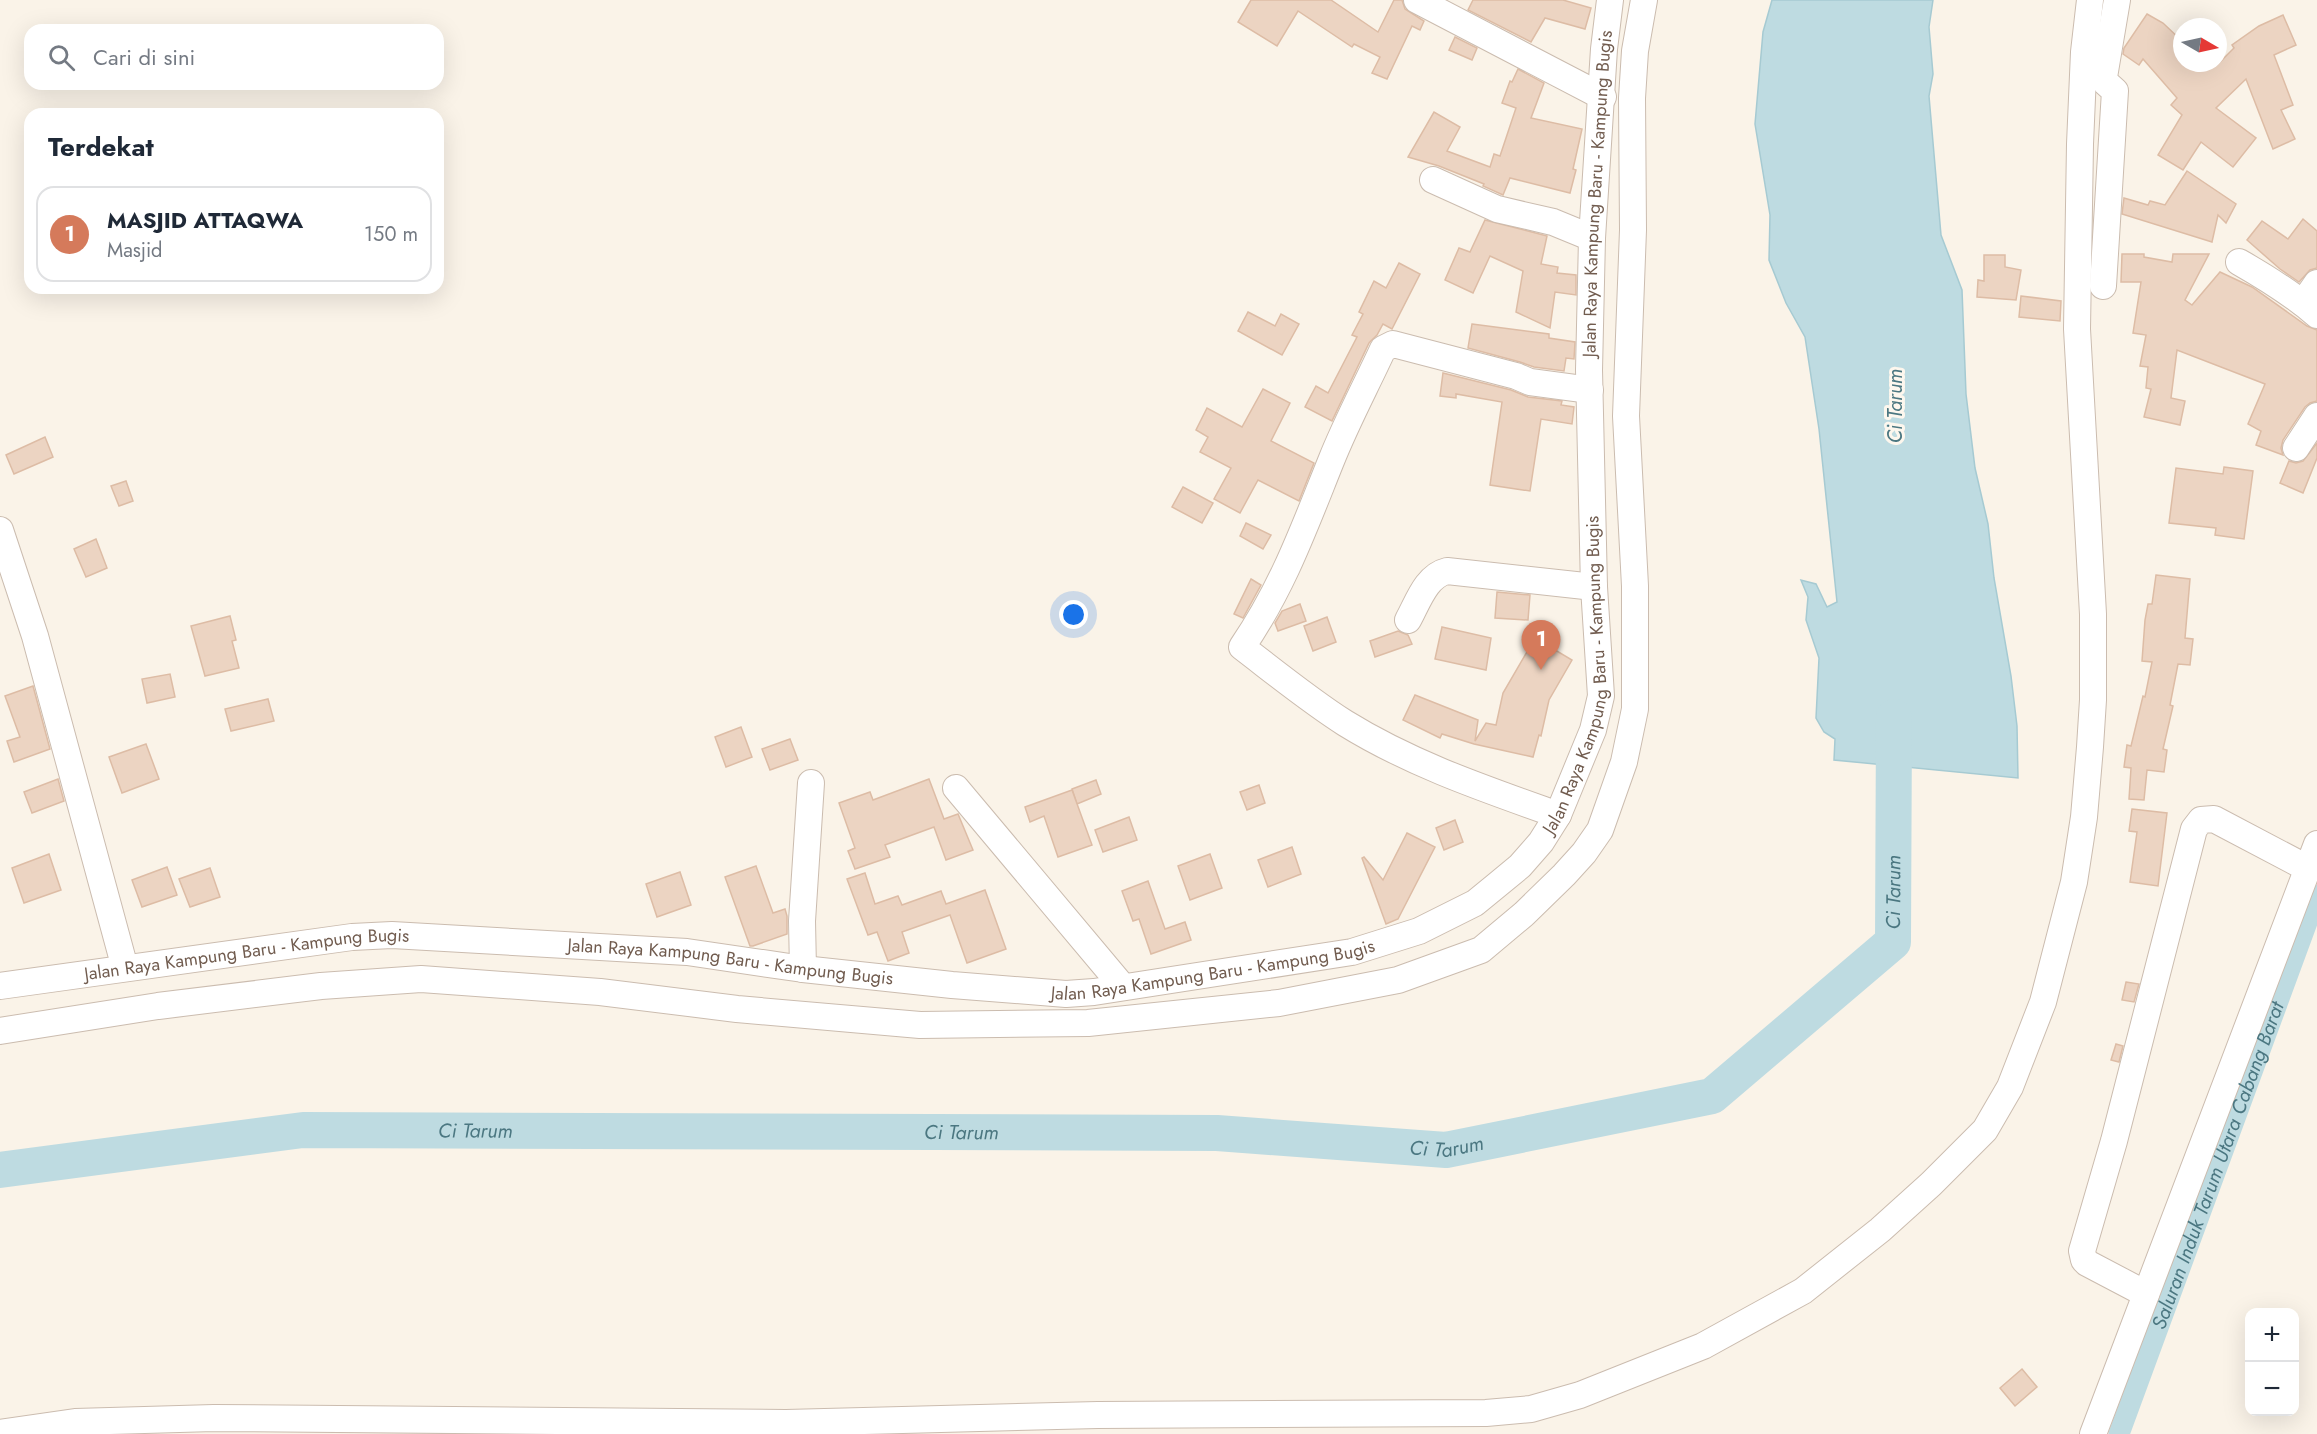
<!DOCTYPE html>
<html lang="id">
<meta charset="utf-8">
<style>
body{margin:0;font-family:Jost,sans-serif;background:#f6f6f7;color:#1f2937}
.controls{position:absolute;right:18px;bottom:18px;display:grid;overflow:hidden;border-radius:12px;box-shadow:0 6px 24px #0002}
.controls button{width:54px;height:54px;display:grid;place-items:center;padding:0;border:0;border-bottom:2px solid #e0e1e3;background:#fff;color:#1f2937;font:30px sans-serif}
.compass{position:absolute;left:2173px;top:18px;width:54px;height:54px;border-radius:50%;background:#fff;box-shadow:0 6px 24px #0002;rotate:99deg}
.you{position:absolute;left:1074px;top:615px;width:21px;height:21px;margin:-15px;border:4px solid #fff;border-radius:50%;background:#1a73e8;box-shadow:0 0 0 9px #1a73e833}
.badge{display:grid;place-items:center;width:39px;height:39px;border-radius:50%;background:#d57a5b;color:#fff;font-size:20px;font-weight:700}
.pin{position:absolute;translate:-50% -50px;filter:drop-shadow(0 2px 3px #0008)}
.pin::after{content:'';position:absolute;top:32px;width:21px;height:18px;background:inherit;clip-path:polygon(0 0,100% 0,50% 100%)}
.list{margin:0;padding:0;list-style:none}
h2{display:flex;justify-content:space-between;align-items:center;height:78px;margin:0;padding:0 24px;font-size:26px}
h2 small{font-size:20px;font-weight:400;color:#747a83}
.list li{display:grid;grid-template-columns:39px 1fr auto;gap:18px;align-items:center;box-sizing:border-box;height:96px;margin:0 12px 12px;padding:0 12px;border:2px solid #e0e1e3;border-radius:18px}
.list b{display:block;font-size:22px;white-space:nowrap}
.list p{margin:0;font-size:20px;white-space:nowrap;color:#747a83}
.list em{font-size:20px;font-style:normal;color:#747a83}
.icon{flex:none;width:33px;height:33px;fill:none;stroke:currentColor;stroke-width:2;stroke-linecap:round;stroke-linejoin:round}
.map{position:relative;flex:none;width:2317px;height:1434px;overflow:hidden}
.search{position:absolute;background:#fff;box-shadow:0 6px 24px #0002;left:24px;top:24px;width:420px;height:66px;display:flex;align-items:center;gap:15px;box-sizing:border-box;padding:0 21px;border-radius:18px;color:#747a83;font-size:22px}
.panel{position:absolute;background:#fff;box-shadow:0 6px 24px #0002;left:24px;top:108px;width:420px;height:186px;border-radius:18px}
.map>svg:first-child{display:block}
.water{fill:#bedbe1;stroke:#a6cad2;stroke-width:1.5}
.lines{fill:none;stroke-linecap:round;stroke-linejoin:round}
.canal{stroke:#bedbe1;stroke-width:21}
.river{stroke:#bedbe1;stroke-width:36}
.building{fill:#ecd4c2;stroke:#ddbca5;stroke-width:1.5}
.minor-casing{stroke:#cbbcaf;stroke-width:28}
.minor{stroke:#fff;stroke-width:26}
.labels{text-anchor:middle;stroke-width:6;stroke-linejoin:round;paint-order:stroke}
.street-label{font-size:18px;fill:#715c4f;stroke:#fdf7ee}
.water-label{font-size:20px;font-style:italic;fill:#4b7781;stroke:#fdf7ee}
</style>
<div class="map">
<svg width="2317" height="1434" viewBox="0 0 2317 1434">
<rect width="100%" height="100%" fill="#faf3e8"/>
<path class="water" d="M1772,0h161l-4,27 4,47 -4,22 12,139 21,55 4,104 9,74 13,56 6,54 17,98 6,50 1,52 -184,-18 1,-21 -11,-7 -8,-14 3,-60 -13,-38 2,-23 -7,-17 15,4 11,23 10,-5 -18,-173 -14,-92 -19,-34 -17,-43 1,-45 -15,-91 8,-92z"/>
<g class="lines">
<path class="canal" id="s1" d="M2119,1434l198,-539"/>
<path class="river" id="s2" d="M0,1170l303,-40 914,3 229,17 266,-54 181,-154 1,-225"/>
</g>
<g class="building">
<path d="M1251,0h80l47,32 16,-32h8l3,9 19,12 -4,9 -8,-4 -25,53 -15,-6 8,-16 -26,-13 -2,3 -54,-36 -21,35 -39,-24z"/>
<path d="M1473,0h90l28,8 -6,21 -40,-11 -14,24 -63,-32z"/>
<path d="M2147,14l16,9 19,18v22h37l15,-15 -2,-3 27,-19 24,-11 13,30 -22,10 19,50 -12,5 14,29 -22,10 -27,-70 -30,29 40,30 -23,29 -32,-25 -18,28 -25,-15 24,-40 -11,-10 6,-7 -34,-39 -4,6 -16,-11 1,-6z"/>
<path d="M1455,37l22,11 -5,12 -23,-10z"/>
<path d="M1518,69l26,14 -13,35 51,11 -9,40 3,1 -6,23 -60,-15 -7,17 -20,-9 1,-2 -45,-18 -31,-9 26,-45 26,15 -13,24 43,16 4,-13 6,2 16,-48 -14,-5 8,-22 2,1z"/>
<path d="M2187,171l49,33 -10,19 -8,-8 -6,27 -90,-28 2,-16 24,7 2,-4 15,4z"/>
<path d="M2303,219l14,12v37l-7,2 -11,12 -19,-13 -33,-29 15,-19 26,18z"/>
<path d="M1485,220l62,16 -6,28 17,3 -1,6 19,2v20l-21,-3 -5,36 -34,-16 7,-41 -33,-15 -17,37 -28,-13 14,-32 11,4z"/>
<path d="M2122,254h22v3l28,5 1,-8h36l-24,46 7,5 28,-33 32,15 55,39 10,4v71l-7,2 -5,4 -22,33 -2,8 2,7 -27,-10 5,-14 -13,-7 17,-40 -88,-34 -6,48 14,3 -5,24 -36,-8 7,-28 -5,-1 2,-21 -8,-1 6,-31 -13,-2 8,-51h-20z"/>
<path d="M1984,255h21v12l16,3 -5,30 -39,-3 1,-17 6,1z"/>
<path d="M1399,263l21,11 -28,55 -9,-5 -6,11 -8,8 -37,78 -27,-14 11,-21 12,7 29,-56 -5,-2 11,-21 -4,-2 15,-31 12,7z"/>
<path d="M2021,296l40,5 -1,20 -41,-4z"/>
<path d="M1248,312l27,14 6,-12 18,10 -17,31 -44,-24z"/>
<path d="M1472,324l77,10v4l26,4 -1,17 -8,-1 -2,13 -30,-4 -14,-5 -52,-14z"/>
<path d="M1443,373l68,17 17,7 34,4 -1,4 13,2 -2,17 -31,-5 -11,72 -40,-6 12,-83 -46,-8v4l-16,-2z"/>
<path d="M1263,389l27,14 -19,38 43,22 -15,38 -41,-21 -18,33 -26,-14 17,-31 -31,-16 8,-15 -12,-7 11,-22 35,19z"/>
<path d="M45,437l8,20 -39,17 -8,-19z"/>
<path d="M2317,443v15l-14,35 -23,-10 9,-22 7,2 7,-2z"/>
<path d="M2224,467l29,4 -9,68 -29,-4 1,-7 -47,-5 7,-55 47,6z"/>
<path d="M126,481l7,20 -14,5 -8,-20z"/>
<path d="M1183,487l30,16 -11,20 -30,-16z"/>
<path d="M1246,523l25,12 -8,14 -23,-13z"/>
<path d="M96,539l11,29 -21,9 -12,-28z"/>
<path d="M2156,575l34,4 -5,59 8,1 -3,26 -12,-1 -8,41 3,1 -10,43 4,1 -3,22 -17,-2 -3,30 -15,-1 2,-31 -7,-1 3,-22 4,1 12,-50 2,1 7,-35 -10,-1 3,-41 3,-16h4z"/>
<path d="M1251,579l10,6 -18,33 -9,-4z"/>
<path d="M1497,592l33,3 -2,25 -33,-2z"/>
<path d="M1300,604l6,17 -28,10 -3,-8 7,-12z"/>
<path d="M230,616l6,24 -4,1 7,27 -34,8 -14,-50z"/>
<path d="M1327,617l9,25 -23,9 -9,-25z"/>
<path d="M1442,627l49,11 -5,32 -51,-11z"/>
<path d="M1398,631l10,4 4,9 -37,13 -5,-16z"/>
<path d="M1535,638l37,22 -23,40 -8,36 -2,-1 -6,22 -59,-13 -32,-10 -2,4 -37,-18 12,-25 63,25 -3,21 11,-18 10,2 7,-32z"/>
<path d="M170,674l5,23 -28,6 -5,-24z"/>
<path d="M33,686l17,63 -36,13 -7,-21 13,-4 -15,-41z"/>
<path d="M268,699l6,22 -43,10 -6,-22z"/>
<path d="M741,727l11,30 -26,10 -11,-30z"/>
<path d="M790,739l8,21 -28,10 -8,-21z"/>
<path d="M146,744l13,35 -37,14 -13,-36z"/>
<path d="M58,779l6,22 -32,12 -8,-21z"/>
<path d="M929,779l15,40 14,-5 15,36 -27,10 -12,-33 -49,18 5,12 -35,12 -7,-18 7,-3 -16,-45 31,-11 3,8z"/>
<path d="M1096,780l5,14 -24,10 -5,-15z"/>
<path d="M1259,785l6,18 -18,7 -7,-18z"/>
<path d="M1072,790l20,55 -34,12 -14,-41 -14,6 -5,-15z"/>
<path d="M2132,809l35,4 -9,73 -28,-4 7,-50 -8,-1z"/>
<path d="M1129,817l8,23 -34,12 -8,-22z"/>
<path d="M1455,820l8,22 -19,8 -8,-22z"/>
<path d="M1407,833l28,14 -37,72 -12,5 -24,-66 2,-1 19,23z"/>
<path d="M1292,847l9,27 -33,13 -10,-27z"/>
<path d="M49,854l12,36 -37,13 -12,-35z"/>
<path d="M1210,854l12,34 -32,12 -12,-34z"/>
<path d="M756,866l17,47 12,-4 2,7v18l-34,12h-3l-25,-69z"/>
<path d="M167,867l10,28 -35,12 -10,-27z"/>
<path d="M210,868l10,29 -30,10 -11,-28z"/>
<path d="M680,872l11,33 -34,12 -11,-33z"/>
<path d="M865,873l10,31 23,-8 4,9 39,-14 5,13 39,-14 21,59 -39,14 -17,-48 -48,17 7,21 -21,8 -11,-29 -9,3 -21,-56z"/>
<path d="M1148,881l17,48 20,-7 6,18 -40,14 -12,-35 -6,2 -11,-30z"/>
<path d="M2126,982l13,2 -5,18 -12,-2z"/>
<path d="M2116,1044l7,2 -4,16 -8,-2z"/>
<path d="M2022,1369l15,18 -22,19 -15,-18z"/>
</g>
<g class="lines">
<defs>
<g id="minor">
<path d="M1417,0l186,97"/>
<path d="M1433,180l64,29 56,13 39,16"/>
<path d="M2239,262c28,16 54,32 78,53"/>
<path d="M2103,286l12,-195 -10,-9 -1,-5 13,-77"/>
<path d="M2303,303l14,-20"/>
<path d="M2296,448l21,-32"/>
<path d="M0,530l35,106 90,332"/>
<path d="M1408,620c10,-18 18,-44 39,-49l147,16"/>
<path d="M956,788l167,199"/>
<path d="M1558,815c-73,-26 -147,-51 -213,-92 -36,-23 -69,-50 -103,-76 41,-60 62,-119 89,-186 15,-38 35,-75 52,-112l10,-5 123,32 14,6 60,8"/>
<path d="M803,969l-1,-48 9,-138"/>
<path id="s3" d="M0,986l352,-49 40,-2 295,17 116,17 149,16 114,9 28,-2 258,-40 67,-21 56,-28 22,-18 23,-19 21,-24 17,-27 35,-85 8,-34 -7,-109 -5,-217 3,-132 12,-189 6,-49"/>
<path d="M0,1031l158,-25 163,-20 100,-7 179,13 137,17 183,16 168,-2 191,-20 119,-23 83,-30 43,-36 40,-39 20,-22 16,-23 24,-68 11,-53v-123l-9,-170 7,-186 -1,-132 3,-47 9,-51"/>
<path d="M2146,1294l-59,-31 -3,-3 -2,-9 32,-110 80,-312 7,-9 13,-1 93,49"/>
<path d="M0,1433l75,-11 139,-4 572,5 312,-8 388,-2 45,-4 49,-14 123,-49 100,-55 77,-61 51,-46 54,-54 25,-43 33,-85 31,-120 10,-65 6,-70 3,-47v-86l-16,-285 3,-185 4,-92 6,-52"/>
<path d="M2093,1434l224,-590"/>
</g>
</defs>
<use href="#minor" class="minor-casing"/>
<use href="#minor" class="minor"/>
</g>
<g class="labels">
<g class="street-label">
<text dy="6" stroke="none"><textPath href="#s3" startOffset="2246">Jalan Raya Kampung Baru - Kampung Bugis</textPath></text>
<text dy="6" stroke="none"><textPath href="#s3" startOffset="1760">Jalan Raya Kampung Baru - Kampung Bugis</textPath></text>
<text dy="6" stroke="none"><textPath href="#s3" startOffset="249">Jalan Raya Kampung Baru - Kampung Bugis</textPath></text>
<text dy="6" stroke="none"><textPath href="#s3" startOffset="735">Jalan Raya Kampung Baru - Kampung Bugis</textPath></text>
<text dy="6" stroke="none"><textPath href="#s3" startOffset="1221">Jalan Raya Kampung Baru - Kampung Bugis</textPath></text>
</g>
<g class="water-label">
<text transform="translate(1895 406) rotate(-90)" y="7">Ci Tarum</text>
<text dy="7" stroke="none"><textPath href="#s2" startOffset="2008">Ci Tarum</textPath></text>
<text dy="7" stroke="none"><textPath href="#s2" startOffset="478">Ci Tarum</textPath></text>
<text dy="7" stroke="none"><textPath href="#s2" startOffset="964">Ci Tarum</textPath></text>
<text dy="7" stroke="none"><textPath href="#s2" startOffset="1450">Ci Tarum</textPath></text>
<text dy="7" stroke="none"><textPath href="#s1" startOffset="286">Saluran Induk Tarum Utara Cabang Barat</textPath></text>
</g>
</g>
</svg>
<div class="controls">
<button>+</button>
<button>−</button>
</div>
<svg class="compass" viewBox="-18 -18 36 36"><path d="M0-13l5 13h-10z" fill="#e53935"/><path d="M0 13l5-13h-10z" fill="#747a83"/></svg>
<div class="you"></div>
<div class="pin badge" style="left:1541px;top:670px">1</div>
<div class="search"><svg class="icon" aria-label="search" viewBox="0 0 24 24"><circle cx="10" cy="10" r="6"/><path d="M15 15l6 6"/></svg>Cari di sini</div>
<section class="panel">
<h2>Terdekat<small></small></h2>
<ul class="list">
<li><span class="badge">1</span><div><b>MASJID ATTAQWA</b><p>Masjid</p></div><em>150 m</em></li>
</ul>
</section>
</div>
